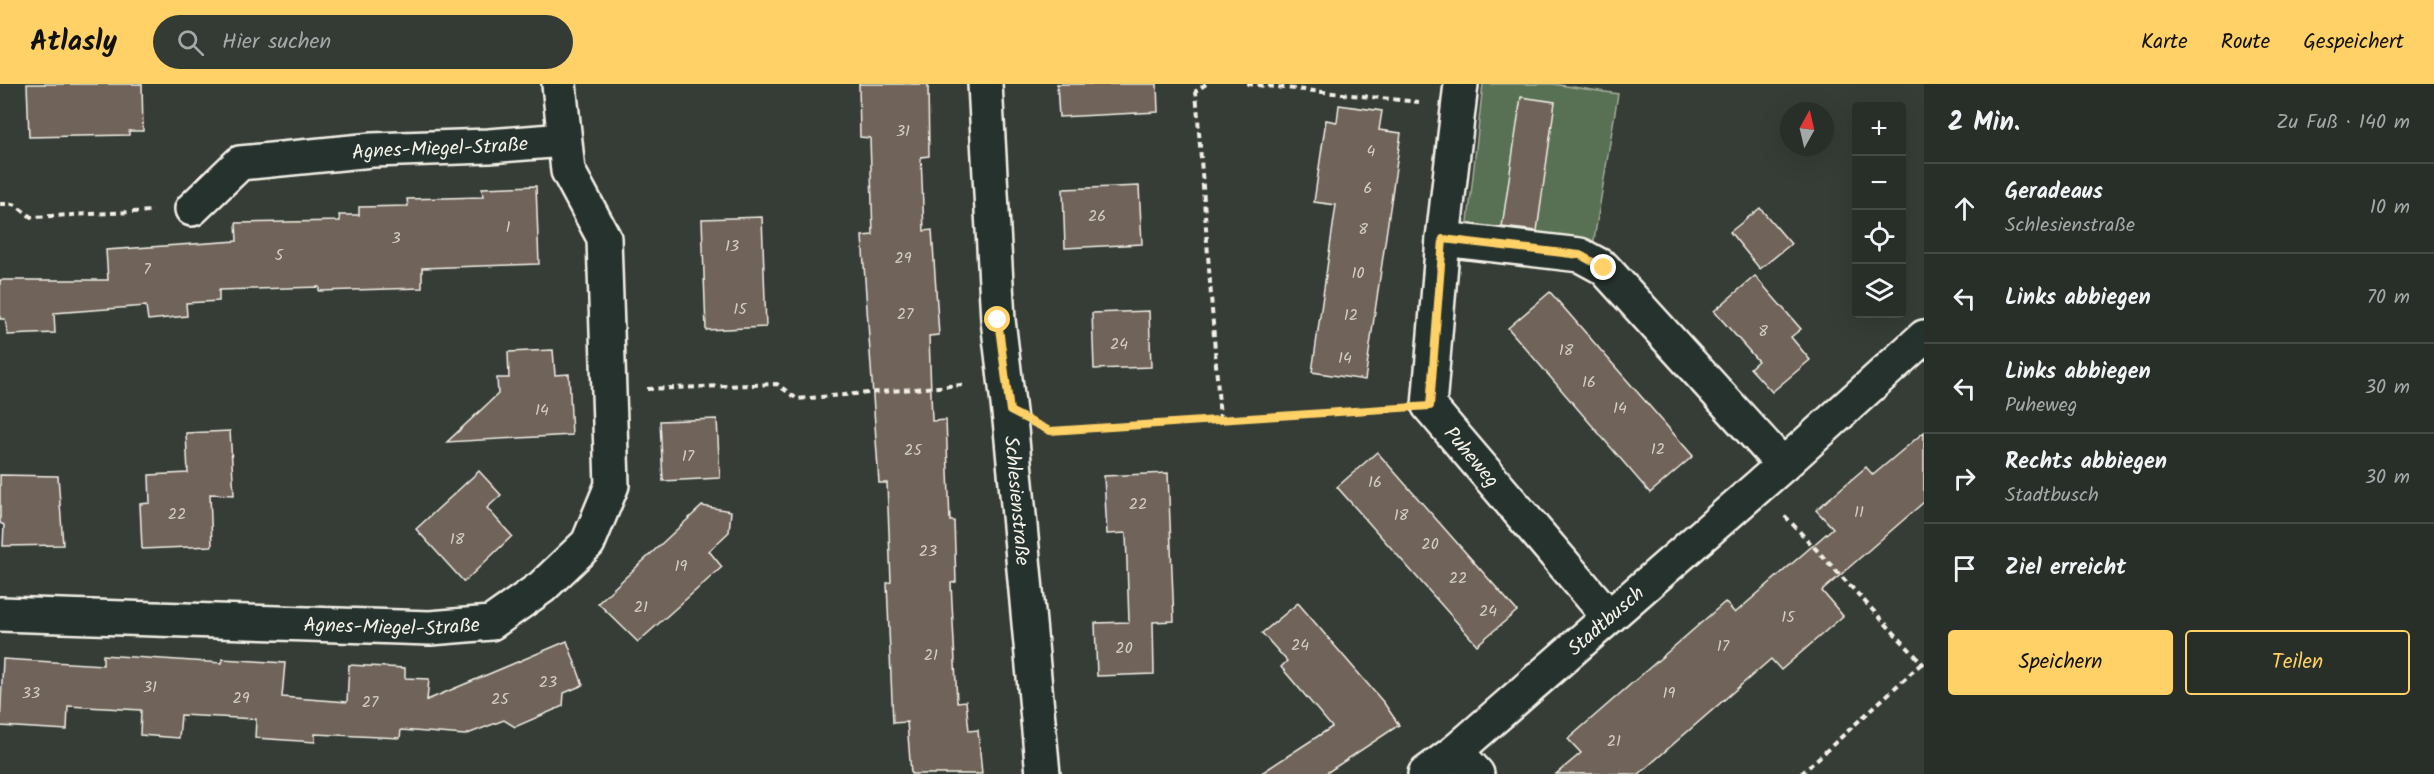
<!DOCTYPE html>
<html lang="de">
<meta charset="utf-8">
<style>
body{margin:0;font-family:Kalam,sans-serif;background:#343a34;color:#f1f3f6}
.controls{position:absolute;right:18px;top:18px;display:grid;overflow:hidden;border-radius:6px;box-shadow:0 6px 24px #0002}
.controls button{width:54px;height:54px;display:grid;place-items:center;padding:0;border:0;border-bottom:2px solid #444a45;background:#282e28;color:#f1f3f6;font:30px sans-serif}
.compass{position:absolute;left:1780px;top:18px;width:54px;height:54px;border-radius:50%;background:#282e28;box-shadow:0 6px 24px #0002;rotate:8deg}
.stop{position:absolute;width:18px;height:18px;margin:-14px;border:4px solid #ffd166;border-radius:50%;background:#fff}
.stop.end{background:#ffd166;border-color:#fff;box-shadow:0 2px 6px #0008}
.list{margin:0;padding:0;list-style:none}
h2{display:flex;justify-content:space-between;align-items:center;height:78px;margin:0;padding:0 24px;font-size:26px}
h2 small{font-size:20px;font-weight:400;color:#a5a8a8}
.list li{display:grid;grid-template-columns:39px 1fr auto;gap:18px;align-items:center;box-sizing:border-box;height:90px;padding:0 24px;border-top:2px solid #444a45}
.list b{display:block;font-size:22px;white-space:nowrap}
.list p{margin:0;font-size:20px;white-space:nowrap;color:#a5a8a8}
.list em{font-size:20px;font-style:normal;color:#a5a8a8}
.actions{display:flex;gap:12px;padding:18px 24px}
.actions a{flex:1;padding:14px 0;border:2px solid #ffd166;border-radius:6px;text-align:center;font-size:21px;color:#ffd166}
.actions .main{background:#ffd166;color:#111}
.icon{flex:none;width:33px;height:33px;fill:none;stroke:currentColor;stroke-width:2;stroke-linecap:round;stroke-linejoin:round}
.map{position:relative;flex:none;width:1924px;height:690px;overflow:hidden}
header{display:flex;align-items:center;gap:36px;box-sizing:border-box;height:84px;padding:0 30px;background:#ffd166;color:#111}
header strong{font-size:28px}
nav{display:flex;gap:33px;margin-inline-start:auto;font-size:21px}
.search{width:420px;height:54px;background:#343a34;display:flex;align-items:center;gap:15px;box-sizing:border-box;padding:0 21px;border-radius:33px;color:#a5a8a8;font-size:22px}
main{display:flex}
aside{flex:1;background:#282e28}
.map>svg:first-child{display:block}
.green{fill:#596f53;stroke:#a6b09e;stroke-width:1.5}
.building{fill:#6f645a;stroke:#f4f1e8;stroke-width:1.5}
.lines{fill:none;stroke-linecap:round;stroke-linejoin:round}
.minor-casing{stroke:#f4f1e8;stroke-width:38}
.path{stroke:#f4f1e8;stroke-width:4;stroke-dasharray:6 4.5;stroke-linecap:butt}
.minor{stroke:#26332d;stroke-width:33}
.route{stroke:#ffd166;stroke-width:8}
.labels{text-anchor:middle;stroke-width:4.5;stroke-linejoin:round;paint-order:stroke}
.number-label{font-size:16px;fill:#d3cec4}
.street-label{font-size:20px;fill:#f4f1e8;stroke:#26332d}
</style>
<header>
<strong>Atlasly</strong>
<div class="search"><svg class="icon" aria-label="search" viewBox="0 0 24 24"><circle cx="10" cy="10" r="6"/><path d="M15 15l6 6"/></svg>Hier suchen</div>
<nav><a>Karte</a><a>Route</a><a>Gespeichert</a></nav>
</header>
<main>
<div class="map">
<svg width="1924" height="690" viewBox="0 0 1924 690">
<rect width="100%" height="100%" fill="#353d36"/>
<filter id="ink" filterUnits="userSpaceOnUse"><feTurbulence type="fractalNoise" baseFrequency=".0167" numOctaves="2"/><feDisplacementMap in="SourceGraphic" scale="12" xChannelSelector="R" yChannelSelector="G"/><feConvolveMatrix kernelMatrix="1 2 1 2 8 2 1 2 1" color-interpolation-filters="sRGB"/></filter>
<g filter="url(#ink)">
<path class="green" d="M1483,0h70l65,10 -25,152 -126,-15z"/>
<g class="building">
<path d="M27,0h115l1,47h-14v4l-100,2z"/>
<path d="M859,0h69l1,72 -8,1 3,74 8,-1 7,105 -10,1 3,85 14,-1 4,101h4l2,61 -5,1 6,119 9,-1 3,30 9,-1 4,44h-71l-4,-52 -14,1 -6,-140 4,-1 -4,-99h-8l-17,-247 11,-1 -3,-97 -10,-1z"/>
<path d="M1057,0h100l1,28 -99,5z"/>
<path d="M1521,13l34,5 -18,129 -35,-4z"/>
<path d="M1339,21l43,6 -3,19 22,3 -36,247 -53,-8 24,-167 -22,-3 12,-82 11,2z"/>
<path d="M536,102l3,78 -117,4v20l-103,3v-4l-100,3v11l-33,2 1,13 -39,4 -2,-14 -92,7 1,20 -47,2 -3,-16h-5v-39h108l-2,-30 131,-9 -1,-18 104,-2 -1,-6h20v-8l49,-1 -1,-7 76,-2 -1,-9z"/>
<path d="M1139,102l3,58 -77,4 -2,-59z"/>
<path d="M1760,124l31,36 -31,25 -30,-37z"/>
<path d="M762,133l4,110 -60,3 -4,-111z"/>
<path d="M1755,192l46,53 -10,8 19,23 -38,32 -22,-24 8,-7 -44,-50z"/>
<path d="M1550,208l143,164 -43,37 -142,-165z"/>
<path d="M1149,227l2,56 -57,2 -2,-56z"/>
<path d="M553,266l2,25 14,-1 3,61 -125,7 51,-48 -1,-16h12l-1,-26z"/>
<path d="M717,335l3,59 -57,3 -3,-60z"/>
<path d="M230,347l4,64 -24,-1 2,52 -70,3 -2,-45 10,-1 -1,-28 39,-2 -2,-40z"/>
<path d="M1924,348v70l-102,89 21,25 -62,54 -10,-11 -132,115h-83l25,-21 -13,-14 157,-137 10,11 98,-85 -17,-18 50,-43 7,8z"/>
<path d="M1377,368l140,159 -40,34 -140,-158z"/>
<path d="M479,387l22,24 -14,13 25,28 -48,46 -48,-53z"/>
<path d="M1168,389l6,148 -21,1 1,52 -57,2 -2,-53 34,-1 -3,-89 -19,1 -3,-58z"/>
<path d="M0,391l58,1 5,69 -60,1 1,-21 -4,-2z"/>
<path d="M702,422l29,5 -2,21 -20,19 13,16 -84,75 -40,-39z"/>
<path d="M1298,519l86,100 15,22 -74,49h-65l72,-47 -51,-60 6,-6 -25,-28z"/>
<path d="M567,557l16,44 -19,8 -1,13 -48,21 -11,-7 -39,15 -64,-5 -1,8 -85,-4v8l-60,-4 1,-19 -75,-4 -2,23 -39,-3 1,-25 -73,-4 -1,24 -67,-4 3,-67 100,6v-10l119,8v-4l63,4 -3,34 65,5 2,-37 56,3v10l24,1 -2,21z"/>
</g>
<g class="lines">
<defs>
<g id="minor">
<path id="s1" d="M985,0l13,236 13,109 32,345"/>
<path id="s2" d="M1461,0l-18,155 -14,167 180,211"/>
<path id="s3" d="M192,125l48,-46 132,-13 117,-4 75,-6"/>
<path d="M1443,155l137,16 24,13 179,197"/>
<path id="s4" d="M0,530l430,14 61,-5 51,-36 46,-44 24,-58 -8,-247 -36,-67 -9,-87"/>
<path d="M1456,667l21,23"/>
<path id="s5" d="M1425,690l31,-23 327,-286 141,-128"/>
</g>
</defs>
<use href="#minor" class="minor-casing"/>
<g class="path">
<path d="M1206,0l-10,7 24,328"/>
<path d="M1247,0l172,18"/>
<path d="M0,120h14l17,13 122,-6"/>
<path d="M647,305l130,-5 20,15 164,-14 5,3"/>
<path d="M1050,347l340,-22"/>
<path d="M1785,432l139,149"/>
<path d="M1801,690l121,-111"/>
</g>
<use href="#minor" class="minor"/>
</g>
</g>
<g class="lines" filter="url(#ink)">
<path class="route" d="M998,236l12,91 40,20 380,-25 13,-167 137,16 24,13"/>
</g>
<g class="labels">
<g class="number-label">
<text x="903" y="52">31</text>
<text x="1371" y="72">4</text>
<text x="1368" y="109">6</text>
<text x="1097" y="137">26</text>
<text x="508" y="148">1</text>
<text x="1363" y="150">8</text>
<text x="396" y="159">3</text>
<text x="732" y="167">13</text>
<text x="279" y="176">5</text>
<text x="903" y="179">29</text>
<text x="147" y="190">7</text>
<text x="1358" y="194">10</text>
<text x="740" y="230">15</text>
<text x="905" y="235">27</text>
<text x="1351" y="236">12</text>
<text x="1763" y="252">8</text>
<text x="1119" y="265">24</text>
<text x="1566" y="271">18</text>
<text x="1345" y="279">14</text>
<text x="1589" y="303">16</text>
<text x="1620" y="329">14</text>
<text x="542" y="331">14</text>
<text x="1658" y="370">12</text>
<text x="913" y="371">25</text>
<text x="688" y="377">17</text>
<text x="1375" y="403">16</text>
<text x="1138" y="425">22</text>
<text x="1859" y="433">11</text>
<text x="177" y="435">22</text>
<text x="1401" y="436">18</text>
<text x="457" y="460">18</text>
<text x="1430" y="465">20</text>
<text x="928" y="472">23</text>
<text x="681" y="487">19</text>
<text x="1458" y="499">22</text>
<text x="641" y="528">21</text>
<text x="1488" y="532">24</text>
<text x="1788" y="538">15</text>
<text x="1300" y="566">24</text>
<text x="1723" y="567">17</text>
<text x="1124" y="569">20</text>
<text x="931" y="576">21</text>
<text x="548" y="603">23</text>
<text x="150" y="608">31</text>
<text x="31" y="614">33</text>
<text x="1669" y="614">19</text>
<text x="241" y="619">29</text>
<text x="500" y="620">25</text>
<text x="370" y="623">27</text>
<text x="1614" y="662">21</text>
</g>
<g class="street-label">
<text dy="7" stroke="none"><textPath href="#s3" startOffset="267">Agnes-Miegel-Straße</textPath></text>
<text dy="7" stroke="none"><textPath href="#s2" startOffset="390">Puheweg</textPath></text>
<text dy="7" stroke="none"><textPath href="#s1" startOffset="418">Schlesienstraße</textPath></text>
<text dy="7" stroke="none"><textPath href="#s5" startOffset="237">Stadtbusch</textPath></text>
<text dy="7" stroke="none"><textPath href="#s4" startOffset="392">Agnes-Miegel-Straße</textPath></text>
</g>
</g>
</svg>
<div class="controls">
<button>+</button>
<button>−</button>
<button><svg class="icon" aria-label="locate" viewBox="0 0 24 24"><circle cx="12" cy="12" r="6"/><path d="M12 2v4M12 18v4M2 12h4M18 12h4"/></svg></button>
<button><svg class="icon" aria-label="layers" viewBox="0 0 24 24"><path d="M12 4l9 5-9 5-9-5zM3 14l9 5 9-5"/></svg></button>
</div>
<svg class="compass" viewBox="-18 -18 36 36"><path d="M0-13l5 13h-10z" fill="#e53935"/><path d="M0 13l5-13h-10z" fill="#a5a8a8"/></svg>
<div class="stop" style="left:998px;top:236px"></div>
<div class="stop end" style="left:1604px;top:184px"></div>
</div>
<aside>
<h2>2 Min.<small>Zu Fuß · 140 m</small></h2>
<ul class="list">
<li><svg class="icon" aria-label="ahead" viewBox="0 0 24 24"><path d="M12 20V5M6 11l6-6 6 6"/></svg><div><b>Geradeaus</b><p>Schlesienstraße</p></div><em>10 m</em></li>
<li><svg class="icon" aria-label="left" viewBox="0 0 24 24"><path d="M17 20v-9H6M10 6l-5 5 5 5"/></svg><div><b>Links abbiegen</b></div><em>70 m</em></li>
<li><svg class="icon" aria-label="left" viewBox="0 0 24 24"><path d="M17 20v-9H6M10 6l-5 5 5 5"/></svg><div><b>Links abbiegen</b><p>Puheweg</p></div><em>30 m</em></li>
<li><svg class="icon" aria-label="right" viewBox="0 0 24 24"><path d="M7 20v-9h11M14 6l5 5-5 5"/></svg><div><b>Rechts abbiegen</b><p>Stadtbusch</p></div><em>30 m</em></li>
<li><svg class="icon" aria-label="arrive" viewBox="0 0 24 24"><path d="M6 21V4h12l-3 4 3 4H6"/></svg><div><b>Ziel erreicht</b></div></li>
</ul>
<div class="actions"><a class="main">Speichern</a><a>Teilen</a></div>
</aside>
</main>
